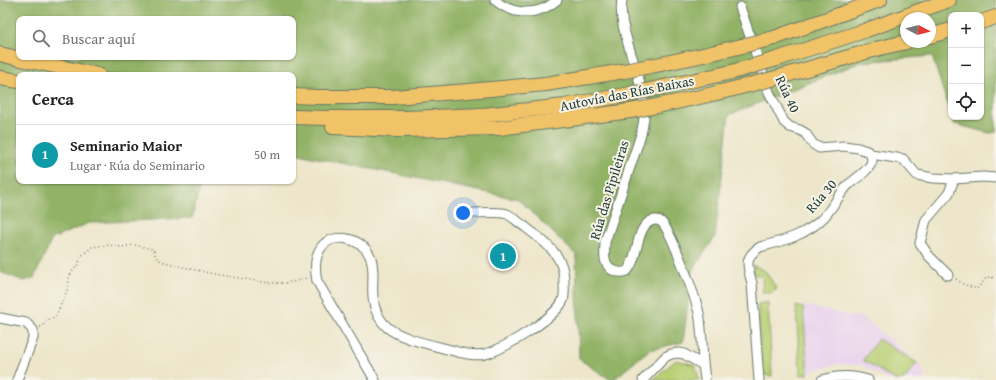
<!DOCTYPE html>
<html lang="es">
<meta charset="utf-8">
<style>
body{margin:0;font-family:"Gentium Book Plus",serif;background:#f6f6f6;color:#222}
.controls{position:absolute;right:12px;top:12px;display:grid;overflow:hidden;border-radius:8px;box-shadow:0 1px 3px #0004}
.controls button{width:36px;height:36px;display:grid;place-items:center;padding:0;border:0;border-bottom:1px solid #e0e0e0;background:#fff;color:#222;font:20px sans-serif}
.compass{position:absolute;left:900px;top:12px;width:36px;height:36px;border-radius:50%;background:#fff;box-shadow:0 1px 3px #0004;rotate:97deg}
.you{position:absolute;left:463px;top:213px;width:14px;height:14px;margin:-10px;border:3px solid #fff;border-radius:50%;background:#1a73e8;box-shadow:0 0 0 6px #1a73e833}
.badge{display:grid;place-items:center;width:26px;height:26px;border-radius:50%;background:#c8321e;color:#fff;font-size:13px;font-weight:700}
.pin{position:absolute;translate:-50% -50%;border:2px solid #fff;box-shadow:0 1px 4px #0006}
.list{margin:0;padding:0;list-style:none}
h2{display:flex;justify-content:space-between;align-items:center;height:52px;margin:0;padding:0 16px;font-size:17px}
h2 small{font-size:13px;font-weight:400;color:#767676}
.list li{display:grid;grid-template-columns:26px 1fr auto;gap:12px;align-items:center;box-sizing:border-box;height:60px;padding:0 16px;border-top:1px solid #e0e0e0}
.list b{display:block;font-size:15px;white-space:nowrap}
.list p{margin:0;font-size:13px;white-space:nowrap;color:#767676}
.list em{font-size:13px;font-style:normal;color:#767676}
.icon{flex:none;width:22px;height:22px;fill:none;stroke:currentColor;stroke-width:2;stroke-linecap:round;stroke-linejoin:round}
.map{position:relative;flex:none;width:996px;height:380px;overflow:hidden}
.search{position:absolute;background:#fff;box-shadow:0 1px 3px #0004;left:16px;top:16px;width:280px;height:44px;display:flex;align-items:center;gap:10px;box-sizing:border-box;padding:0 14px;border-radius:8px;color:#767676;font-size:15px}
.panel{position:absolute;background:#fff;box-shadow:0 1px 3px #0004;left:16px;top:72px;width:280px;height:112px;border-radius:8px}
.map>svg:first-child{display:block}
.built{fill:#e9d2ee}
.green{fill:#b9d074;stroke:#6c8654}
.forest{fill:#92b266;stroke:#58784d;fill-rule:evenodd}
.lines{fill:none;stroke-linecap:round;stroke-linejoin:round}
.minor-casing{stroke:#677868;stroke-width:11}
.highway-casing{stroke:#677868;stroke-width:16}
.path{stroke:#677868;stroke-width:1.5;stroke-dasharray:1 3;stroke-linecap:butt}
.minor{stroke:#fff;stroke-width:9}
.highway{stroke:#f1c369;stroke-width:14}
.highway-bridge-casing{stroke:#677868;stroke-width:16;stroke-linecap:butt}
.highway-bridge{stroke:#f1c369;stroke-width:14}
.labels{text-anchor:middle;stroke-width:4;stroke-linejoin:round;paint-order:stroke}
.street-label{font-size:14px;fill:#1f3d34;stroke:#f7f3e8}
</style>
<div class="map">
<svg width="996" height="380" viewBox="0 0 996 380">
<rect width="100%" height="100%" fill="#f7f3e8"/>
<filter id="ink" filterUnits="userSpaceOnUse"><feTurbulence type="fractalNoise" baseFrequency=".025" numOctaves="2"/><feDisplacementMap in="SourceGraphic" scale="8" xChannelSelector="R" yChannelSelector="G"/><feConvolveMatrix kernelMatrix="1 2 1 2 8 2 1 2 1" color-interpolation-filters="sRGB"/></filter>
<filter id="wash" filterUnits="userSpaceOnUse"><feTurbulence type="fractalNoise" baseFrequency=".012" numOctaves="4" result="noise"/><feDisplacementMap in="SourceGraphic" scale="16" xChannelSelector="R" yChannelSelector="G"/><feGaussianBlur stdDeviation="0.9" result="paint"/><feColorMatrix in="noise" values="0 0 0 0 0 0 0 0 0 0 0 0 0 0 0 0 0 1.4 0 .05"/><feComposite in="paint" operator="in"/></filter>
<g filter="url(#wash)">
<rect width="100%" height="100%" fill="#ede6ca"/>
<path class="built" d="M803,305l48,11 12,1 58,49 5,14h-38l-27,-15 -22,-1 -28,7 -3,3z"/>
<g class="green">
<path d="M753,265l12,6 12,18 -5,4h-9l-1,-17 -9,-2z"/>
<path d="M768,302l4,74 -11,-2 -3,-70z"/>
<path d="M796,306l7,2 5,66 -8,1z"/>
<path d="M878,339l39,24 -13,17h-9l-32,-20z"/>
<path d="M676,360l19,5 4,15h-46z"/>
</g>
<path class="forest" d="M0,0h996v132l-6,1 -36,-9 -2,-7h29v-102h-30v100l-19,-59 -71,6 -132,53 -14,122 -23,34 -9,71 -34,8 -36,30h-2l-32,-21 -3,-104 -58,-56 -225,-46v-78h-274v106h182l-9,37 -103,5 -37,16 -18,39 -10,3 -24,-9zM906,18h24v24h-24zM19,19h274v38h-274z"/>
</g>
<g filter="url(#ink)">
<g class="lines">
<defs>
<g id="minor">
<path d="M495,0c18,16 44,16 62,0"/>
<path d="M622,0c-3,19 4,36 9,54 6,17 11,35 13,53 2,20 -9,44 -15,63 -8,24 -16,48 -24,72 0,6 -1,11 0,17 2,10 12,16 22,12 11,-12 9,-41 22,-49 3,-2 8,-3 11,-1 10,5 36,79 39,92 2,9 2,19 3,27 0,14 1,27 3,40"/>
<path d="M740,7l29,85 15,30 6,5 10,3 5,3 8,11 6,4 25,-2 14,2 9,3 4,3 32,5 14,16 16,3 21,1 29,-2 13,1"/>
<path d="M948,275l-19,-19 -9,-13 6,-23 23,-27 5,-14"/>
<path d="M0,318l26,5 7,7v8l-16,42"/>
<path d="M375,380l-58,-99c-2,-10 -3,-20 2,-30 10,-21 43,-14 51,5 3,6 3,14 3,21 -1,19 -1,36 14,50 15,13 51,19 71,25 9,2 17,4 27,2 16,-3 73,-38 78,-54 2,-5 1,-12 1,-18 0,-7 -1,-14 -4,-20 -6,-14 -24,-27 -36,-36 -5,-3 -12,-10 -17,-12 -7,-3 -25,-1 -33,-1"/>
<path d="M643,380l22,-23 6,-3 7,-1 6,1 19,11"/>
<path d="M759,380l-7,-97c-5,-17 -8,-26 8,-36 23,-6 47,-12 64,-30 9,-10 15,-22 24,-32 7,-6 22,-15 24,-24 0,-2 -1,-4 -1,-7"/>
<path d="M822,380c16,-5 30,-5 46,0"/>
</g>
<g id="highway">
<path d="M981,22l15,-5"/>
<path d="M930,36l21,-6"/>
<path d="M774,38l106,-38"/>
<path d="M0,54l16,4 82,17"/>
<path d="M777,59l87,-28 85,-31"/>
<path d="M783,76l97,-28 26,-6"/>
<path d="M0,78l19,3"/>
<path d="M293,96l25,1h75l75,-6 78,-7 78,-13"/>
<path d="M293,117l35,1h79l76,-3 81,-9 67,-12"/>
<path d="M333,127l65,3 101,-2 64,-8 67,-9"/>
</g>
</defs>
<use href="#minor" class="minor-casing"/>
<use href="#highway" class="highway-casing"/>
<g class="path">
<path d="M956,279l7,5 14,5 10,-12 9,1"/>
<path d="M40,327l3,-1 3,-5 10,-5 12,-28 1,-10 3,-6 7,-8 1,-7 12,-10 16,-2 13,2 13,-2 19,4 3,8 5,4c28,8 55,14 84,18 21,4 40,7 61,-1l2,1"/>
</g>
<use href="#minor" class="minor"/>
<use href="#highway" class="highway"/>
<defs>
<g id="highway-bridge">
<path d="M624,71c50,-9 100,-20 150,-33"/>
<path d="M631,94l101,-22 45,-13"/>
<path d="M630,111c52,-9 102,-21 153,-35"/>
</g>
</defs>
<use href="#highway-bridge" class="highway-bridge-casing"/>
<use href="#highway-bridge" class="highway-bridge"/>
</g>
</g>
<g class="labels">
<g class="street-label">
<text transform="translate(627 93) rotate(-11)" y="5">Autovía das Rías Baixas</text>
<text transform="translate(788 94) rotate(65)" y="5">Rúa 40</text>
<text transform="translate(609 190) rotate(-73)" y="5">Rúa das Pipileiras</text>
<text transform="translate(821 196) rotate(-50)" y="5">Rúa 30</text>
</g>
</g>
</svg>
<div class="controls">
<button>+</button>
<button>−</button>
<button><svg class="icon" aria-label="locate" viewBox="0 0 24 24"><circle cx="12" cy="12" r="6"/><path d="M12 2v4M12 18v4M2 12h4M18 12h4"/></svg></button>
</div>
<svg class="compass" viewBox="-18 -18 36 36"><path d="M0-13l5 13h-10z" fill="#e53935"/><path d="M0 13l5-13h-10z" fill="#767676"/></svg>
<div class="you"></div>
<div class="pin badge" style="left:503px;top:256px;background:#0f9aa8">1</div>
<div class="search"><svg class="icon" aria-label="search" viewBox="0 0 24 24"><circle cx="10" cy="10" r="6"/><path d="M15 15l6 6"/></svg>Buscar aquí</div>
<section class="panel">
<h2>Cerca<small></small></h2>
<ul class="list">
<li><span class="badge" style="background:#0f9aa8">1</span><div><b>Seminario Maior</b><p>Lugar · Rúa do Seminario</p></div><em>50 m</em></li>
</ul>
</section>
</div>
